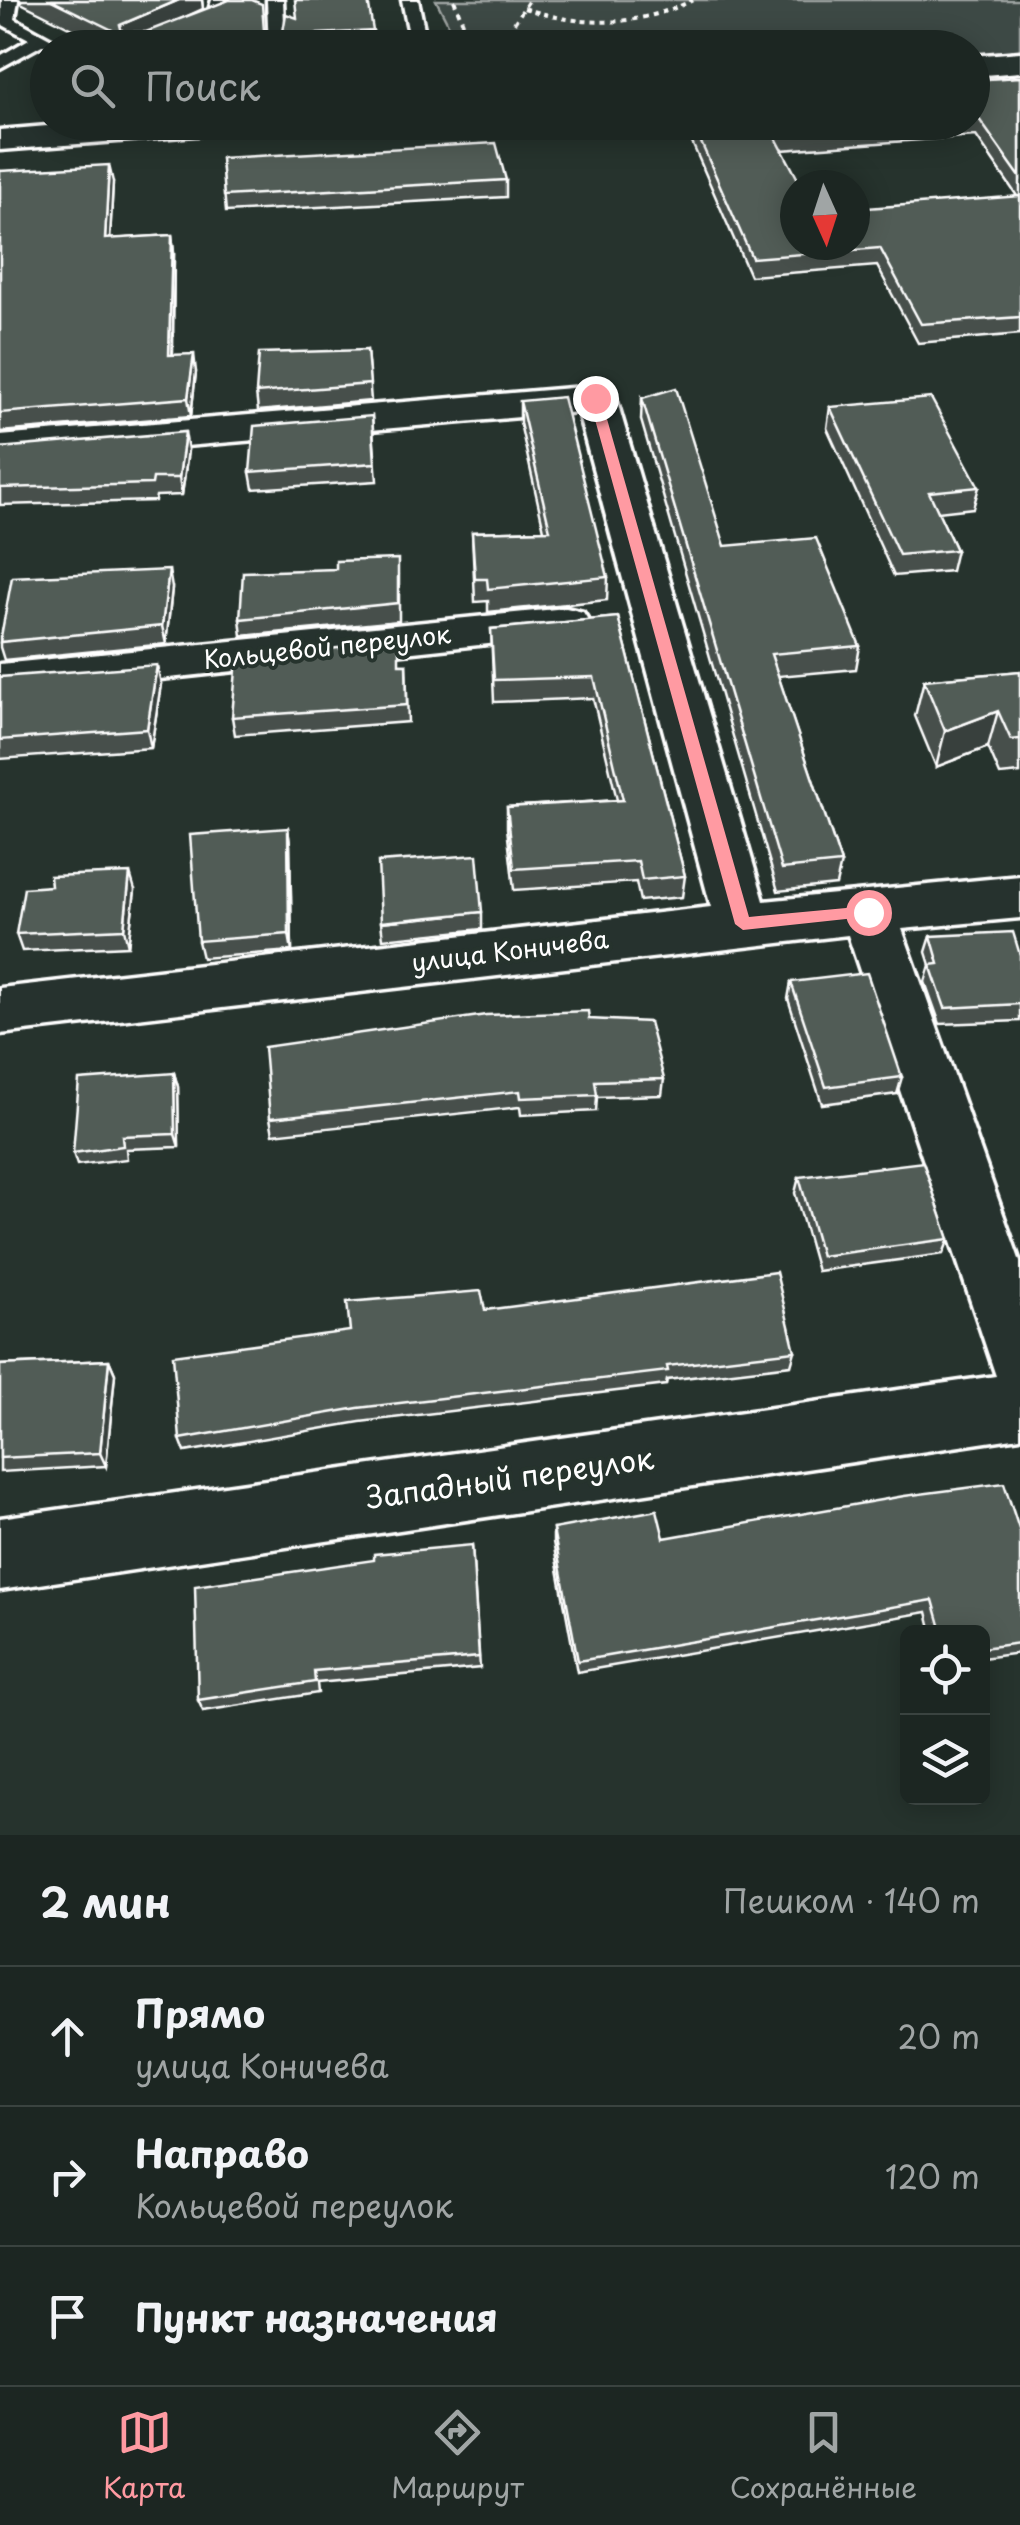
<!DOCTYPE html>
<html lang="ru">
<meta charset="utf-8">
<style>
body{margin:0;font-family:"Playpen Sans",sans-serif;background:#252e2a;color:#f1f3f6}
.controls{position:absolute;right:30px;bottom:30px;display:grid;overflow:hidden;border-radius:15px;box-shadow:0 5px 25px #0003}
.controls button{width:90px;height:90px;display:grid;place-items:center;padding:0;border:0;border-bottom:2px solid #3a4340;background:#1c2622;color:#f1f3f6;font:50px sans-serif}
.compass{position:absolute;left:780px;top:170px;width:90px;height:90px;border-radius:50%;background:#1c2622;box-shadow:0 5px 25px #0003;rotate:177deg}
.stop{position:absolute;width:30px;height:30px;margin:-22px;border:8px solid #ff9aa2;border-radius:50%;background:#fff}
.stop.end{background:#ff9aa2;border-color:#fff;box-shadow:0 2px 10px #0008}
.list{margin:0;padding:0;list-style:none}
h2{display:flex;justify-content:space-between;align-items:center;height:130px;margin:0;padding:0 40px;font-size:42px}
h2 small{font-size:32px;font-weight:400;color:#a0a5a5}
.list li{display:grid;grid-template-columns:65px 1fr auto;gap:30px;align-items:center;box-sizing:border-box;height:140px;padding:0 40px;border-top:2px solid #3a4340}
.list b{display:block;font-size:38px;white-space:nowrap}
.list p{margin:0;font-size:32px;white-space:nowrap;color:#a0a5a5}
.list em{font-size:32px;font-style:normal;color:#a0a5a5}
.icon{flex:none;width:55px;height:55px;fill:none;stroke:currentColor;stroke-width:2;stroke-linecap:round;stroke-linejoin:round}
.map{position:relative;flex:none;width:1020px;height:1835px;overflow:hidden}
.search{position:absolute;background:#1c2622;box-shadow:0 5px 25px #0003;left:30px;right:30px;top:30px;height:110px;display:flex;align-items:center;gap:25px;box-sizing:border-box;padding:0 35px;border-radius:55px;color:#a0a5a5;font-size:38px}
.sheet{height:550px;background:#1c2622}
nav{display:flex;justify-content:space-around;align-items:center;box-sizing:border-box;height:140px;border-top:2px solid #3a4340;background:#1c2622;font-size:28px;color:#a0a5a5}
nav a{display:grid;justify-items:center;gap:5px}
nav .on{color:#ff9aa2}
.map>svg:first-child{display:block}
.green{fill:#3e4944;stroke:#9ea4a2;stroke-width:2.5}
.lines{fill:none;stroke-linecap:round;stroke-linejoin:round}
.service-casing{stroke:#fff;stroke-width:7}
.minor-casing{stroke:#fff;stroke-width:7}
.path{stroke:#fff;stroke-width:4;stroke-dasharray:5 5;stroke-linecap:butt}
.service{fill:#26332d;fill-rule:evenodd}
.minor{fill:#26332d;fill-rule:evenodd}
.wall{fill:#464f4b;stroke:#fff;stroke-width:2.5;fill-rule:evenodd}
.shaded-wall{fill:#39403d;stroke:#fff;stroke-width:2.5}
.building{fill:#515c57;stroke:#fff;stroke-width:2.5}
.route{fill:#ff9aa2}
.labels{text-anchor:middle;stroke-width:8;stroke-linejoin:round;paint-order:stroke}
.street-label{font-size:25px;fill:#fff;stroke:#26332d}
.near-street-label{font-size:30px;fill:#fff;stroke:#26332d}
</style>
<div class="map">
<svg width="1020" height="1835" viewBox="0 0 1020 1835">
<rect width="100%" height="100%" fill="#26332d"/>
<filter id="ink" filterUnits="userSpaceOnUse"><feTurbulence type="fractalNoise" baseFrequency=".01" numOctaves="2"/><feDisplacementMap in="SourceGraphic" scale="20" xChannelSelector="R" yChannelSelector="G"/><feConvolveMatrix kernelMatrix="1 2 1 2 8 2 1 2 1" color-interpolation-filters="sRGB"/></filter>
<g filter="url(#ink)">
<path class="green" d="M436,0h584v59l-47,3 -1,-14 -512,-1z"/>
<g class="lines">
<defs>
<g id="service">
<path d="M2,0h16l-3,19 53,29 -26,-3 -42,23v-12l29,-17 -28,-15z"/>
<path d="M212,0h16l-7,17 -73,31h-23l84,-37z"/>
<path d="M267,0h16l2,48h-16z"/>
<path d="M402,0h16l10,48h-16z"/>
</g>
<g id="minor">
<path d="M1020,52v20l-48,4v-20z"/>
<path d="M95,122h157l-17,10 -235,18v-20z"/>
<path d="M595,386l15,3 6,9 148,503 256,-25v42l-118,11 118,333v175l-1020,153v-72l996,-142 -148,-441 -848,99v-46l711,-81 -133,-495 -578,50v-26z"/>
<path d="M566,608l17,4 7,11 -7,11 -583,62v-32z"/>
</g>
</defs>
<use href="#service" class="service-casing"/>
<use href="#minor" class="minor-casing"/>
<g class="path">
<path d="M454,0l19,48"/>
<path d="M524,8c59,20 113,19 169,-8"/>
<path d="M498,48l31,-48"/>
</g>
<use href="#service" class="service"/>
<use href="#minor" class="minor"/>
</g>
<g class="wall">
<path d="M21,0h181l1,9 62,22 18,1 14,-14 76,13 1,17h-263l-90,-45z"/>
<path d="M1020,77v257l-102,9 -41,-77 -127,10 -67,-154h289v-42zM976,136l41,60 -222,49 -13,-95z"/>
<path d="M221,158l285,22v17l-280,15z"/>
<path d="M0,171l113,11 -3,57 62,-4 2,18 -1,101 23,18 -5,44 -191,16z"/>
<path d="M367,350l4,51 -113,10 -2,-18z"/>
<path d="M642,398l83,148 135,100 -4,23 -78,7 63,187 -5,22 -58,6 -137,-471z"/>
<path d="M520,401l88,176 -1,23 -119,12v-11l-13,1 -3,-70 72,-2 -24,-107z"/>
<path d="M830,407l149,80 -6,21 -35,4 18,38 -5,21 -57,5 -67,-148z"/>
<path d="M372,416l5,65 -124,8 -3,-17z"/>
<path d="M0,448l188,2 -6,45 -26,1 -1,5 -155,4z"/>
<path d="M336,569l63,7v45l-157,15 -2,-17z"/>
<path d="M172,588l-6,56 -162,16 -4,-13v-11z"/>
<path d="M618,617l67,259 -3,21 -42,4 -4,-19 -122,8 -7,-62v-21l110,-7 -24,-102 -99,4 -3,-73z"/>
<path d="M400,664h6l2,58 -173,13 -3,-18z"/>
<path d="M1020,671v102l-20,2 -12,-28 -52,20 -21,-51 9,-36z"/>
<path d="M0,677l161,7 -10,64 -151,11z"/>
<path d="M288,828l2,17 2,106 -90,7 -4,-17z"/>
<path d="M51,886l84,4 -7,56 -106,5 -6,-17z"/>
<path d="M482,912v17l-99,10 -2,-17z"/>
<path d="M931,936l89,19v66l-80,3 -15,-42 5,-17 -4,-13z"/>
<path d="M791,982l111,95 -5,17 -75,10 -34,-105z"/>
<path d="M589,1019l75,60 -2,16 -65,2 -1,14 -75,4 -1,-8 -247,27 -3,-16z"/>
<path d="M174,1073l4,14 1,60 -53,2 1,10 -50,6 -4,-12z"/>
<path d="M799,1177l150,62 -6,15 -126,17 -22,-78z"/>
<path d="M485,1310l310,41 -4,14 -124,15 -1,5 -306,37 -175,30 -5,-13 170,-108z"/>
<path d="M109,1360l6,14 -9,92 -106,6v-107z"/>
<path d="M553,1529l111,9 356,-6v121l-38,5v-26h-50l-5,-20 -350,60 -24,-130z"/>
<path d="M472,1545l8,123 -163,15 1,10 -115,18 -5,-11z"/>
</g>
<g class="shaded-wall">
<path d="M179,0h23l1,9 -79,36 -4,-20z"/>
<path d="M109,165l4,17 -4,75 -4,-18z"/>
<path d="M172,235l2,18 -2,120 -3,-18z"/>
<path d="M194,354l2,18 -5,44 -3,-18z"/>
<path d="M185,432l3,18 -6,45 -3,-17z"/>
<path d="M169,570l3,18 -6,56 -4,-18z"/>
<path d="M157,665l4,19 -10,64 -4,-19z"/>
<path d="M998,711l-10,36 -52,20 9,-36z"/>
<path d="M288,828l2,17 2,106 -3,-17z"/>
<path d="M130,873l5,17 -7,56 -4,-17z"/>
<path d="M174,1073l4,14 1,60 -4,-13z"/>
<path d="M109,1360l6,14 -9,92 -6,-13z"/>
</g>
<g class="building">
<path d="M51,0h128l-59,25 2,7h24l83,-32h23l10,4 2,27 19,1 3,-18 11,4 -2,-18h73l5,31 -73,4 1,13h-183l-6,-18z"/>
<path d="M1020,77v100l-41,-58h-7v-39z"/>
<path d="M692,122h233l-151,12 27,51h-6v60h60v-36l165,-13v121l-99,7 -41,-76 -128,10z"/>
<path d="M496,143l10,37 -282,16 -3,-38z"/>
<path d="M109,165l-4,74 67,-4 -3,120 25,-1 -6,44 -188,15v-242z"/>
<path d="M367,350l3,34 -114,9 3,-40z"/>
<path d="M676,388l49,158 91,-8 44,108 -89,8 70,209 -59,6 -140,-471z"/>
<path d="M563,397l45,180 -120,12 -1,-10h-12l-3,-47 78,-2 -30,-129z"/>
<path d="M931,398l48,89 -50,5 27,58 -57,5 -69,-148z"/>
<path d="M372,416l3,47 -125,9 4,-46z"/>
<path d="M185,432l-6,46h-26l-1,6 -152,4v-40z"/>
<path d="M398,559v44l-158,16 3,-47 93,-3v-8z"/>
<path d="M169,570l-7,56 -162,16 12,-65z"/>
<path d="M618,617l67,259 -43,4 -4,-19 -124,8 -7,-62 116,-7 -29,-123 -100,3 -3,-51z"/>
<path d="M399,642v22h7l1,41 -175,12 5,-59z"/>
<path d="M157,665l-10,64 -147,11v-63z"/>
<path d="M1020,671v68l-9,1 -13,-29 -53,20 -21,-51z"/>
<path d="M288,828l1,106 -91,7 -8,-106z"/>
<path d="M477,855l5,57 -101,10 -3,-60z"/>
<path d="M130,873l-6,56 -108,5 8,-46 27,-2 -1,-10z"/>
<path d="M1013,932l7,23v49l-75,4 -15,-43 9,-1 -8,-28z"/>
<path d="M867,973l35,104 -76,10 -35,-105z"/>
<path d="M588,1011l1,8 60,3 15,57 -69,2 2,14 -76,3 -1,-7 -250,27 -6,-71 222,-32z"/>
<path d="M174,1073l1,61 -53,2 1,10 -50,7 6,-73z"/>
<path d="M923,1162l26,77 -128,17 -22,-79z"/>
<path d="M776,1272l19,79 -128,15 1,5 -310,37 -178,31 -7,-84 177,-24 -3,-29 134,-11 4,19z"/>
<path d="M109,1360l-9,93 -100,5v-93z"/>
<path d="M1004,1483l16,49v111l-38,5v-16h-40l-9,-32 -355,61 -25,-132 104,-19 7,28 240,-42z"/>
<path d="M472,1545l7,112 -165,14 1,11 -117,18 -3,-114 179,-26v-6z"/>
</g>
</g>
<path class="route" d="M595,395l6,3 148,519 119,-11 6,2v8l-131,14 -8,-6 -146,-526z"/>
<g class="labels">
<g class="street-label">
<text transform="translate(327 647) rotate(-6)" y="9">Кольцевой переулок</text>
<text transform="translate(510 951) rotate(-7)" y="9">улица Коничева</text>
</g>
<g class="near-street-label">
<text transform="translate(510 1479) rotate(-8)" y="10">Западный переулок</text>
</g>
</g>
</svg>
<div class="controls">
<button><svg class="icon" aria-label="locate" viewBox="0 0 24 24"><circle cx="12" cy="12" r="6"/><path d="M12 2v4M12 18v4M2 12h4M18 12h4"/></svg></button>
<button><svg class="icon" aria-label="layers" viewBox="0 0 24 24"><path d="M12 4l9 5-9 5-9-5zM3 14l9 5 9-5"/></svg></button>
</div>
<svg class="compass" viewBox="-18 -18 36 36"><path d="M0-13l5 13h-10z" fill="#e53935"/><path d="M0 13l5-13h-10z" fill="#a0a5a5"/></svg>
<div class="stop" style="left:868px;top:912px"></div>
<div class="stop end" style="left:595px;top:398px"></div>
<div class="search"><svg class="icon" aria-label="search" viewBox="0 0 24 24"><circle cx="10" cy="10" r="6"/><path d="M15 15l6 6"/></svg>Поиск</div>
</div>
<section class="sheet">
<h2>2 мин<small>Пешком · 140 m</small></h2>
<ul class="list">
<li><svg class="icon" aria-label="ahead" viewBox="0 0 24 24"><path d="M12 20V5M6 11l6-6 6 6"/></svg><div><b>Прямо</b><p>улица Коничева</p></div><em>20 m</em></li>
<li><svg class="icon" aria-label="right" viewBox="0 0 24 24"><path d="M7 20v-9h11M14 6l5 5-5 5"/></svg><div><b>Направо</b><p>Кольцевой переулок</p></div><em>120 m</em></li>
<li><svg class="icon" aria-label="arrive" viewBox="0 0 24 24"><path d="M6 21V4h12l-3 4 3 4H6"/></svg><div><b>Пункт назначения</b></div></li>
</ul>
</section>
<nav>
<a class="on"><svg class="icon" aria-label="map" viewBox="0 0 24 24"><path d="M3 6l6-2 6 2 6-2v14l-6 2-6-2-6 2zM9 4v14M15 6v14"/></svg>Карта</a>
<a><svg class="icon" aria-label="directions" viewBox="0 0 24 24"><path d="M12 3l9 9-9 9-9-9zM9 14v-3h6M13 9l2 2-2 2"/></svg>Маршрут</a>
<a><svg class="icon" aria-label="saved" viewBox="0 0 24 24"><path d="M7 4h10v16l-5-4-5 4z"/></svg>Сохранённые</a>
</nav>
